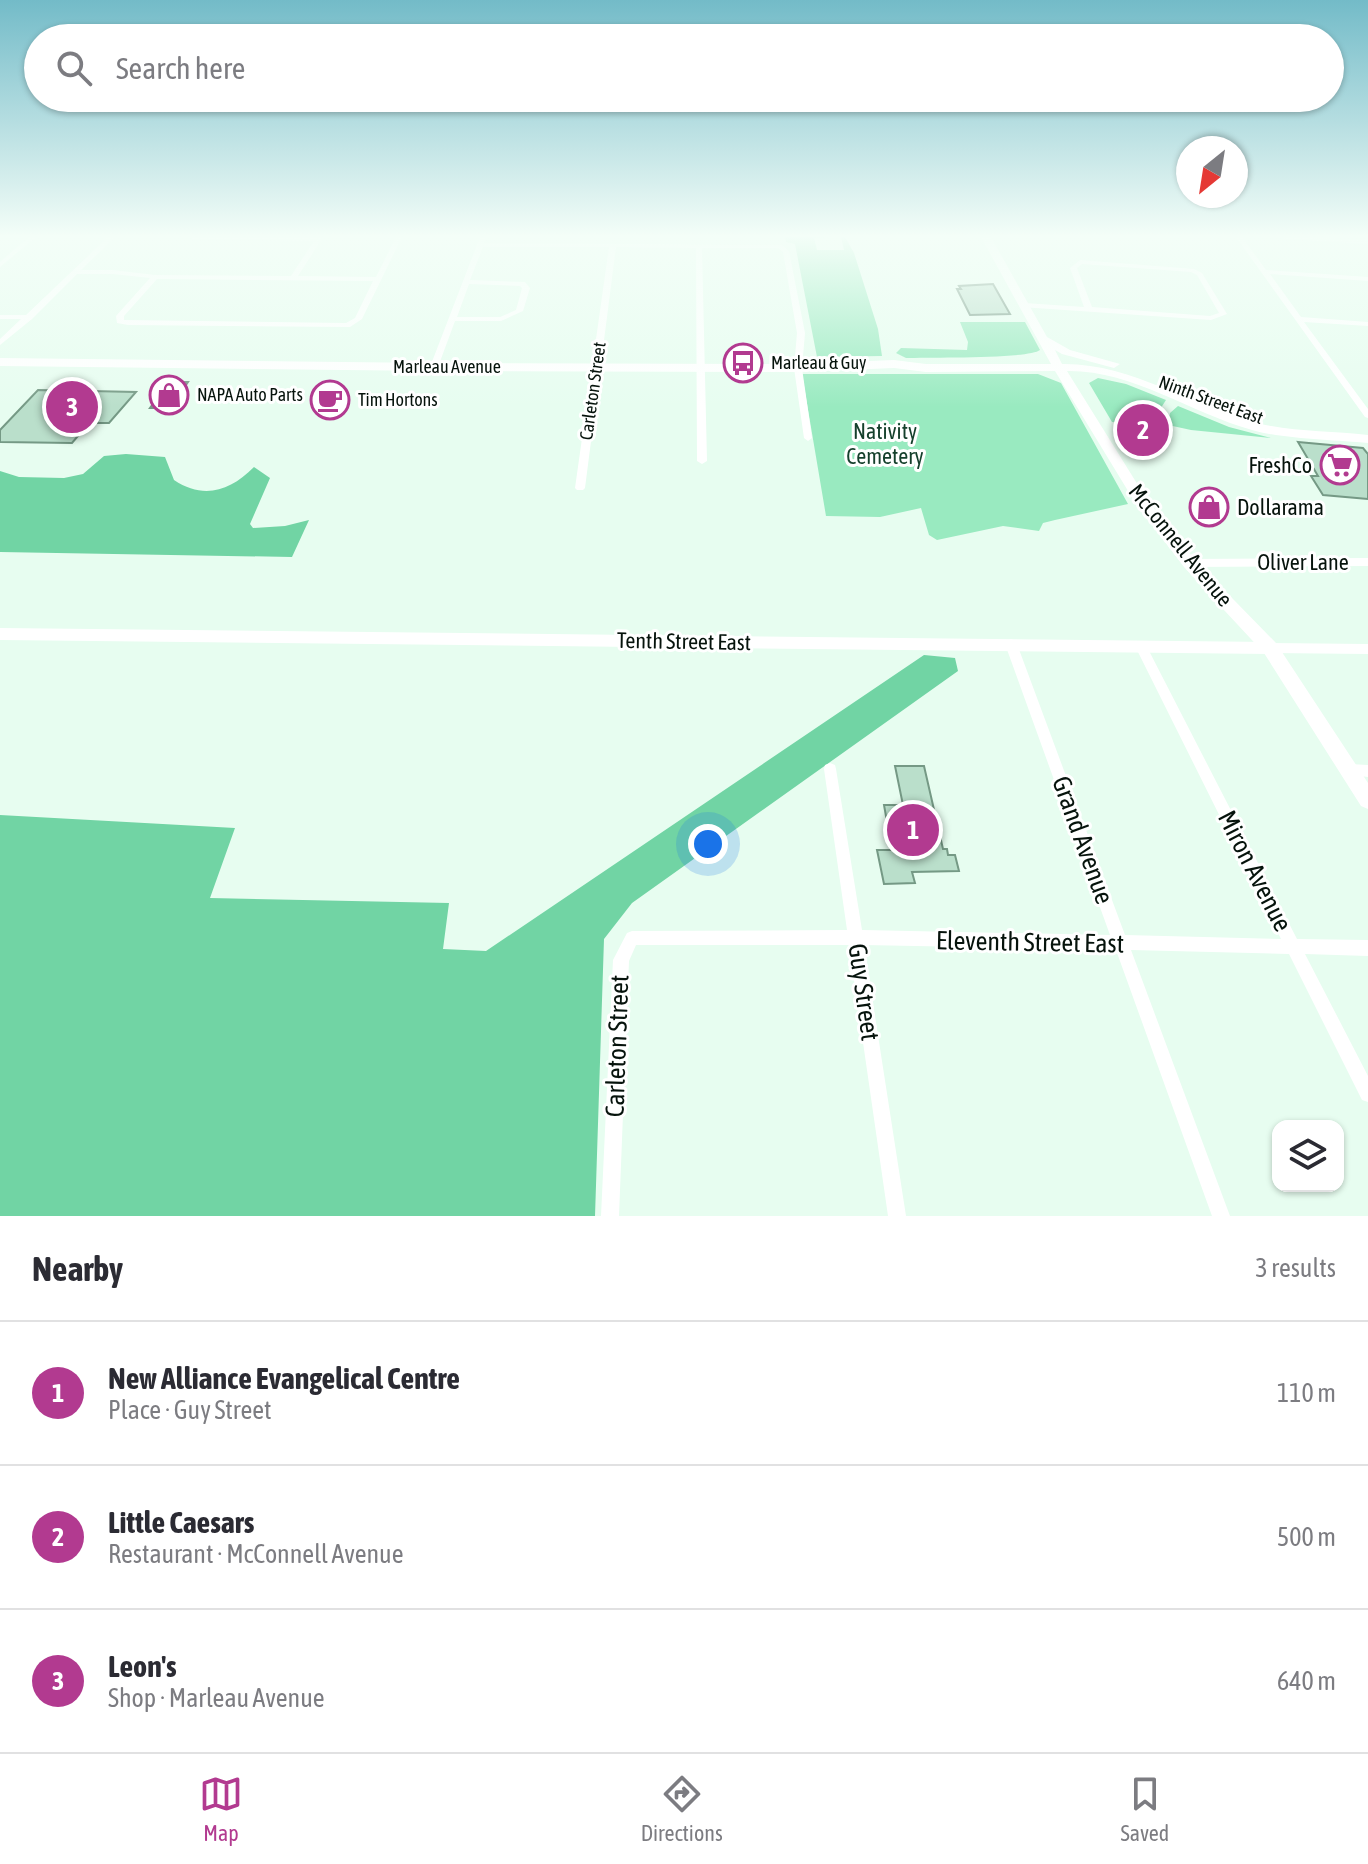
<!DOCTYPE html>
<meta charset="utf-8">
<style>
body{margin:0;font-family:"Asap Condensed",sans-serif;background:#f2f2f3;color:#2b2b33}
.controls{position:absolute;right:24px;bottom:24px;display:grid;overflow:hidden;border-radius:16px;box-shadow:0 2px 6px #0004}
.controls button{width:72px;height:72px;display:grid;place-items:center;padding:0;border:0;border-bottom:2px solid #e1e1e2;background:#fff;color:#2b2b33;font:40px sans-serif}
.compass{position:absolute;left:1176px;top:136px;width:72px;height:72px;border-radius:50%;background:#fff;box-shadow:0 2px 6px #0004;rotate:210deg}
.you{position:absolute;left:708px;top:844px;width:28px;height:28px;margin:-20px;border:6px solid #fff;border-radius:50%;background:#1a73e8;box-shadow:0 0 0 12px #1a73e833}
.badge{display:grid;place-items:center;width:52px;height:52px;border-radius:50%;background:#b23a90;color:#fff;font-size:26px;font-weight:700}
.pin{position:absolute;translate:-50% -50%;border:4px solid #fff;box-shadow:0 2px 8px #0006}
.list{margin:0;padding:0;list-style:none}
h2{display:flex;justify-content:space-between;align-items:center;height:104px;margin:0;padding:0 32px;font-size:34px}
h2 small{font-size:26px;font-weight:400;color:#7c7c81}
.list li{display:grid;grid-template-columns:52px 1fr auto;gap:24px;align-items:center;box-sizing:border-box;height:144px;padding:0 32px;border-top:2px solid #e1e1e2}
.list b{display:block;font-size:30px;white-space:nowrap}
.list p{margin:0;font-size:26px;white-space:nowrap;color:#7c7c81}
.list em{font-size:26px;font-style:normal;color:#7c7c81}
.icon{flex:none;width:44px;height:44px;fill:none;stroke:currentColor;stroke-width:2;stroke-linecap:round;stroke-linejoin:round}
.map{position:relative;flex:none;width:1368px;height:1216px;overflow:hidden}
.search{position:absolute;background:#fff;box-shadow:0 2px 6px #0004;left:24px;right:24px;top:24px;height:88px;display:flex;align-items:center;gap:20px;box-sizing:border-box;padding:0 28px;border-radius:44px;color:#7c7c81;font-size:30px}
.sheet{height:536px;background:#fff}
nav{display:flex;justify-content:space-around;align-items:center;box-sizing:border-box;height:112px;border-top:2px solid #e1e1e2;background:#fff;font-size:22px;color:#7c7c81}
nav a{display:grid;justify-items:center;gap:4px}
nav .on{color:#b23a90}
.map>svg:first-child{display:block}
.green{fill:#99eac0}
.forest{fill:#71d4a4}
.building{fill:#badfcb;stroke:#759985;stroke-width:2}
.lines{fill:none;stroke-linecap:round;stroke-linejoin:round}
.minor{fill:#fff;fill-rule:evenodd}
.tertiary{fill:#fff;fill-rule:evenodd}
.secondary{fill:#fff;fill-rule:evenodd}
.labels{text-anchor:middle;stroke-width:6;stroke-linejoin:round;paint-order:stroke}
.far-poi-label{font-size:18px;fill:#06130c;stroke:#fff;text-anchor:start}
.far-street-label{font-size:18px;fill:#06130c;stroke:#fff}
.park-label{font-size:22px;fill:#15402c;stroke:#fff}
.poi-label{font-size:22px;fill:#06130c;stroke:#fff;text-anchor:end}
.street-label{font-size:22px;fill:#06130c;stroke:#fff}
.near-street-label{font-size:26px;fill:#06130c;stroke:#fff}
</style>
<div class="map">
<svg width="1368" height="1216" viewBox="0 0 1368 1216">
<rect width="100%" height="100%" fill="#e7fdf0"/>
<g class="green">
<path d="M785,237h49l-20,1 3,12h27l-3,-13h4l9,16 24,76 4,27 -65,1 -22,-113 -9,-2z"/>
<path d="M960,322h65l15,28c-11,9 -110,7 -134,8l-10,-5 5,-5 66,2 1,-8z"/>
<path d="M802,374h236l23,9 67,121 -73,16 -12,3 -4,8 -36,-5 -66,14 -8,-5 -8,-27 -41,9 -54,-1z"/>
<path d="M1098,378l28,6 40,16 -9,14v9l-45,-1 -23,-39z"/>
<path d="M1178,406l51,21 42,11 -80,-8 -23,-5 2,-12z"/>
</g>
<g class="forest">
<path d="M126,454l39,3 9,23c30,20 56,11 80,-13l16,11 -20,46 3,4 32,-2 24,-6 -17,37 -292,-5v-81l19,6 45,1 19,-4 21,-18z"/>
<path d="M924,655l31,3 3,13 -326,232 -28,36 -9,277h-595v-401l235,13 -25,70 239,5 -6,46 43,2z"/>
</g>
<g class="building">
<path d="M993,284l17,30 -40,1 -13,-26h4l-2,-3z"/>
<path d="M169,382h19l-18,26h-20z"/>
<path d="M38,390l52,1 46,1 -27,31h-20l-17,20 -72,-1v-12z"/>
<path d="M1298,442l65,6 5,6v45l-45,-4 -12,-19h7z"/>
<path d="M895,766h29l19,83h4l1,6h7l4,16 -47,1 3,11 -31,1 -7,-34h15l-8,-45h19z"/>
</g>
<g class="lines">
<g class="minor">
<path d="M29,237h7l-36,30v-5z"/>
<path d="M108,237h7l-34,33h32l42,5 136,1 23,-35 -121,-2 -3,-2h133l-25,39 78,1 20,-40h6l-40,82 -12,8 -222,-2 -11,-2 -1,-7 34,-38 -37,-4h-36l-45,45 -32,26v-6l21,-20h-21v-4h26zM157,279l216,2 -18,37 -9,5 -222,-3v-4z"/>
<path d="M480,237h6l-2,6 298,2 7,6 16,82 -3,35 10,70 -4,3 -4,-3 -10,-70 3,-35 -14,-81 -5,-4h-76l5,213 -5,3 -5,-3 -1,-213 -80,-1 -31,241 -2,2h-6l-2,-2 34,-241h-126l-13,33 55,2 5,6 -7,23 -22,10h-46l-17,46 -4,2h-3l-1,-2zM469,284l51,2 2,2 -6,22 -16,7h-43z"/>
<path d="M1236,237h6l24,33 102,7v4l-98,-7 31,43 67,5v4l-64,-4 64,87v9l-3,-1z"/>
<path d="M1281,237l87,3v4l-84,-5z"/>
<path d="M1080,260l114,9 8,4 25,41 -16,6 -190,-13 -1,-2 4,-2 60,4 -14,-39zM1082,264l109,8 6,3 22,38 -9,3 -118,-9 -15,-39z"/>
<path d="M1368,558v8l-179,1 -5,-4 5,-4z"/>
<path d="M1011,639l4,2 2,3 108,291 156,4 -145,-291 2,-3h8l151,294 71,1v16l-63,-2 63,122v26l-6,-2 -73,-146 -158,-4 99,266h-18l-96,-266 -252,-5 42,271h-18l-39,-271h-213l-7,16 -10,255h-18l12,-256 14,-27 5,-2 215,-1 -23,-161 1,-4 5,-2 5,2 1,4 26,161 248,5 -105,-291 2,-3z"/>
<path d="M1270,643l98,1v10l-98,-1 -4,-2 -2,-3 2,-3z"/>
<path d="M1349,764l19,1v12l-24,-3 -1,-4 1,-4z"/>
</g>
<path class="tertiary" d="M0,628l1270,14 5,2 2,4 -2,4 -5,2 -1270,-14z"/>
<path class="secondary" d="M981,237h10l56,100 23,13 50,14 -6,4 -52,-14 -7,-4 7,14c71,-1 129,43 195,59 35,9 75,8 111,12v8c-33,-3 -85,-4 -116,-13 -61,-17 -120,-60 -185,-59l79,127 48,61 82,84 92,140v26l-7,-3 -97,-153 -80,-86 -48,-63 -81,-133 -129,1 -32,-4 -96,4 -364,-1 -434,-5v-8l434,5 364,1 96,-4 32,4h125z"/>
</g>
<linearGradient id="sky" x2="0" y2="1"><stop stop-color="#73bbc8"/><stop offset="0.58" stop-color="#f4fef8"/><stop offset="1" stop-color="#f4fef8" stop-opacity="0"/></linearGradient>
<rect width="1368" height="407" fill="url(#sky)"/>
<defs>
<symbol id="bus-ring" viewBox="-11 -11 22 22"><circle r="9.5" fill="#fff" stroke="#b23a90" stroke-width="1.5"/><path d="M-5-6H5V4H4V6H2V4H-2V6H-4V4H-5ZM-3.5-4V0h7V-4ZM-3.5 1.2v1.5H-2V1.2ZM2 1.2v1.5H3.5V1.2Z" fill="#b23a90"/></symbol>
<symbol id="shop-ring" viewBox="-11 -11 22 22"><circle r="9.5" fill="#fff" stroke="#b23a90" stroke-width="1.5"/><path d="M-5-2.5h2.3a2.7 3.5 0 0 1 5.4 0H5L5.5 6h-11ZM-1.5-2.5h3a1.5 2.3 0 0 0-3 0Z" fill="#b23a90"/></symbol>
<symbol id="cafe-ring" viewBox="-11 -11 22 22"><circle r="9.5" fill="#fff" stroke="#b23a90" stroke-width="1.5"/><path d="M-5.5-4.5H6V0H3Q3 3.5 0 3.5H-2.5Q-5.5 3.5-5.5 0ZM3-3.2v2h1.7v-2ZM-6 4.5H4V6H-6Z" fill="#b23a90"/></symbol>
<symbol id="supermarket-ring" viewBox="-11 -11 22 22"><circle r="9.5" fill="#fff" stroke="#b23a90" stroke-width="1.5"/><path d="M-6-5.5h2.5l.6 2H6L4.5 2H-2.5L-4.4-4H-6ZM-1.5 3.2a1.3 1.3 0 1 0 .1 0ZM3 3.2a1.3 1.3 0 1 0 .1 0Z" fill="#b23a90"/></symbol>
</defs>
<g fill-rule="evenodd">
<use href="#bus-ring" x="721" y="341" width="44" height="44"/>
<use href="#shop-ring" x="147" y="373" width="44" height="44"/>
<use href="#cafe-ring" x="308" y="378" width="44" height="44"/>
<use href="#supermarket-ring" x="1318" y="443" width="44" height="44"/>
<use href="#shop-ring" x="1187" y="485" width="44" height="44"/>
</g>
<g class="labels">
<g class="far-poi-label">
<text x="771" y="369">Marleau &amp; Guy</text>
<text x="197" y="401">NAPA Auto Parts</text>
<text x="358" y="406">Tim Hortons</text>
</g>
<g class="far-street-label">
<text x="447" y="373">Marleau Avenue</text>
<text transform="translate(593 391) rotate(-82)" y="6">Carleton Street</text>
<text transform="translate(1211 400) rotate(20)" y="6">Ninth Street East</text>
</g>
<g class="park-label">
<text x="885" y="439">Nativity<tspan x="885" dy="25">Cemetery</tspan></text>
</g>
<g class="poi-label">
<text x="1312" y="473">FreshCo</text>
<text x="1237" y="515" text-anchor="start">Dollarama</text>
</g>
<g class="street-label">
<text transform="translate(1181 545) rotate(51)" y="8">McConnell Avenue</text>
<text x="1303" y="570">Oliver Lane</text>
<text transform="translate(684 641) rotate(1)" y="8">Tenth Street East</text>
</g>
<g class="near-street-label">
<text transform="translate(1083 840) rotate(70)" y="9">Grand Avenue</text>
<text transform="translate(1255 871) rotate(63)" y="9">Miron Avenue</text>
<text transform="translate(1030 942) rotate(1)" y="9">Eleventh Street East</text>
<text transform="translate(864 992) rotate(82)" y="9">Guy Street</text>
<text transform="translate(617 1046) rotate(-88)" y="9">Carleton Street</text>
</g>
</g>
</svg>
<div class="controls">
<button><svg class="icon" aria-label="layers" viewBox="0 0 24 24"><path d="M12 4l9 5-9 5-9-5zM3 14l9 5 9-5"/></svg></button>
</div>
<svg class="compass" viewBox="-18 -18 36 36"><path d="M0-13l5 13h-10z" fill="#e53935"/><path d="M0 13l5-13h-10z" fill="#7c7c81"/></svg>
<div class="you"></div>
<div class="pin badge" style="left:913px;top:830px">1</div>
<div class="pin badge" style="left:1143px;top:430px">2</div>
<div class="pin badge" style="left:72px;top:407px">3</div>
<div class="search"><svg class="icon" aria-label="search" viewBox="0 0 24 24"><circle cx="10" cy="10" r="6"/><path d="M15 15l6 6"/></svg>Search here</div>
</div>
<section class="sheet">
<h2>Nearby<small>3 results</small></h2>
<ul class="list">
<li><span class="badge">1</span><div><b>New Alliance Evangelical Centre</b><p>Place · Guy Street</p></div><em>110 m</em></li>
<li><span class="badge">2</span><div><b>Little Caesars</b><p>Restaurant · McConnell Avenue</p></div><em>500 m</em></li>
<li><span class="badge">3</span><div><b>Leon's</b><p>Shop · Marleau Avenue</p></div><em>640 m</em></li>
</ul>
</section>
<nav>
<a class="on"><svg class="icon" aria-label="map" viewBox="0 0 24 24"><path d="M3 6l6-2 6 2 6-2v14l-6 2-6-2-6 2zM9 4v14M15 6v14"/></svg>Map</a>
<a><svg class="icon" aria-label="directions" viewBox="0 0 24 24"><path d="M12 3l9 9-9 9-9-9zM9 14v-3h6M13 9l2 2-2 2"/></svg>Directions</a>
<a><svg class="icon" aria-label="saved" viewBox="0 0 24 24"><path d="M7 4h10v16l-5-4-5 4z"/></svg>Saved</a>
</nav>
